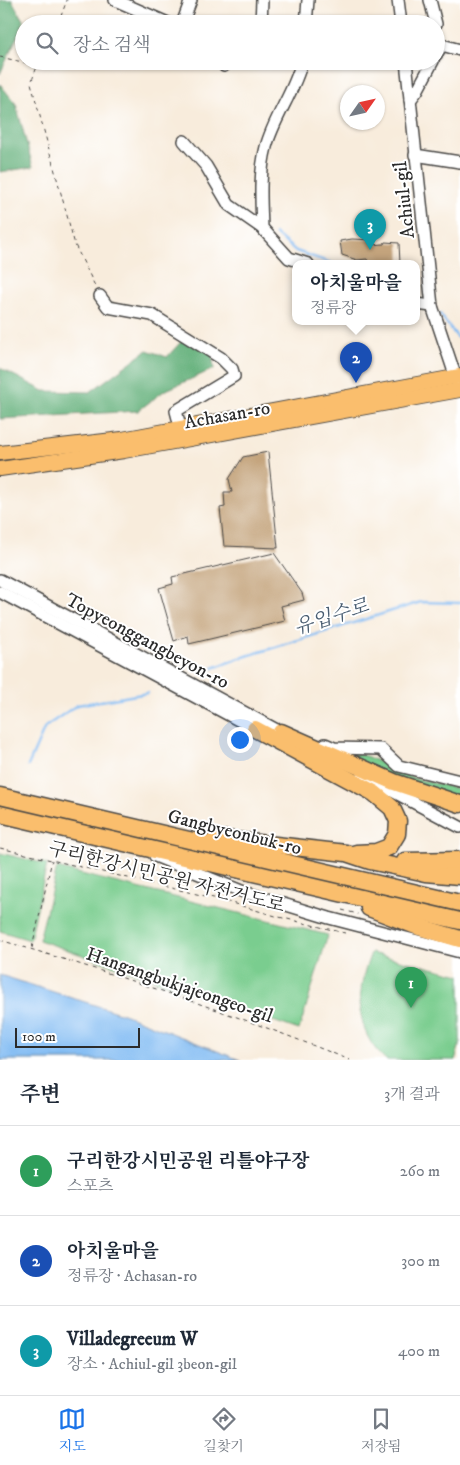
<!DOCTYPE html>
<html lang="ko">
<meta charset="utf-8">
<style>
body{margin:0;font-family:"IM FELL DW Pica","Noto Serif KR",serif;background:#f6f6f7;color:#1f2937}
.compass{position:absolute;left:340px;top:85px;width:45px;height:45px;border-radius:50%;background:#fff;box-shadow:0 1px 4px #0004;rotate:56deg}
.scale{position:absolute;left:15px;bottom:12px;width:125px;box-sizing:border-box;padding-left:5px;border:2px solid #2b2b2b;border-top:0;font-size:14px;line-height:18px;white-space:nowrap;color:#2b2b2b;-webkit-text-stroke:4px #fff;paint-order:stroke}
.you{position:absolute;left:239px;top:739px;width:18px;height:18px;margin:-12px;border:4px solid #fff;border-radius:50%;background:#1a73e8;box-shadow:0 0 0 8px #1a73e833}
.badge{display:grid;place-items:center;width:32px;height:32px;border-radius:50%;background:#1a73e8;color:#fff;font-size:16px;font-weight:700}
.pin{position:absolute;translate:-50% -41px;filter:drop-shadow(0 1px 2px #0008)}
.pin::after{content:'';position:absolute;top:26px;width:18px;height:15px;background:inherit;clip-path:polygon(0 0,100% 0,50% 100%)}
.popup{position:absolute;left:292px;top:260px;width:128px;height:65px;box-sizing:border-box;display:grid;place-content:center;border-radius:10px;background:#fff;filter:drop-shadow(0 1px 4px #0005);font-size:16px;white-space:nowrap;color:#747a83}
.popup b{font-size:19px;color:#1f2937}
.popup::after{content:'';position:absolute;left:50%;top:100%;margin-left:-10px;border:10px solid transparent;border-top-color:#fff}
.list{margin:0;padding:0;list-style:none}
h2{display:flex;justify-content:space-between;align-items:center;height:65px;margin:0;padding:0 20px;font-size:21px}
h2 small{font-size:16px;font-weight:400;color:#747a83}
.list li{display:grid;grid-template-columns:32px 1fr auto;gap:15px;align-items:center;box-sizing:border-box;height:90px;padding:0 20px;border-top:1px solid #e0e1e3}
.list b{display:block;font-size:19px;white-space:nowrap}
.list p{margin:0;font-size:16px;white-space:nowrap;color:#747a83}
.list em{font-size:16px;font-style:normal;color:#747a83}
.icon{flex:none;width:28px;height:28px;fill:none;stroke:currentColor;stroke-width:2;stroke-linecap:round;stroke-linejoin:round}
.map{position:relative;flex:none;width:460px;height:1060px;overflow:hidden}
.search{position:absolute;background:#fff;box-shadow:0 1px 4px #0004;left:15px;right:15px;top:15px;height:55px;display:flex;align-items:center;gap:12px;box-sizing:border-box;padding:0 18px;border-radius:28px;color:#747a83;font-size:19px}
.sheet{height:335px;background:#fff}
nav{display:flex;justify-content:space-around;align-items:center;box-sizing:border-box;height:70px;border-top:1px solid #e0e1e3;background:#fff;font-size:14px;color:#747a83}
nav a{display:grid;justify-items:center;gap:2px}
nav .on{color:#1a73e8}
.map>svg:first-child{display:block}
.green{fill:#7acd8f;stroke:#527c5d}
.forest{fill:#63b07a;stroke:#476e52}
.water{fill:#81bbf3;stroke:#56738f}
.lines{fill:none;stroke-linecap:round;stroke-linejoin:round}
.stream{stroke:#81bbf3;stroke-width:2.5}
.building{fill:#c4a47d}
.minor-casing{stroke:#4a4846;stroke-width:14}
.major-casing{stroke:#4a4846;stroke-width:16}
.highway-casing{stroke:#4a4846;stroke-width:19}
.path{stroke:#4a4846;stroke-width:1;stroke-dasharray:4 4;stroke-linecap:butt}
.minor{stroke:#fff;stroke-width:11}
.major{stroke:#fabe6d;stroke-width:14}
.highway{stroke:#fabe6d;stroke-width:16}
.labels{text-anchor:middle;stroke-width:4;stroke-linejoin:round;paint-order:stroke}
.street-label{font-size:19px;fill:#2b2b2b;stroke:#fff}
.water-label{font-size:20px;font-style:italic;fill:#495d71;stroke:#fff}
</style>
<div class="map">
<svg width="460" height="1060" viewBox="0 0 460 1060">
<rect width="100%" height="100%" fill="#fff"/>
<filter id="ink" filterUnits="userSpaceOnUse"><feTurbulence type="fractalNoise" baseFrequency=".02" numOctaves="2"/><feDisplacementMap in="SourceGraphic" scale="10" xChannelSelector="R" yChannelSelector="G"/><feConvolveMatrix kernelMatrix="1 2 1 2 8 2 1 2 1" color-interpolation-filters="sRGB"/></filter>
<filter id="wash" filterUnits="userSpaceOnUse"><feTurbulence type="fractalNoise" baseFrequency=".0096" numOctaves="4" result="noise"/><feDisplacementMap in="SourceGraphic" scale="20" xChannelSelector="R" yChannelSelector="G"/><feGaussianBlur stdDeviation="1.12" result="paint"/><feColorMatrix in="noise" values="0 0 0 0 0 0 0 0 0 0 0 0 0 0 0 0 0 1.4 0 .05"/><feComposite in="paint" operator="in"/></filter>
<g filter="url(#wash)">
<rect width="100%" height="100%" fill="#f8ecdc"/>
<g class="green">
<path d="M347,752l19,4 50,23 44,10v13l-74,-26z"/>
<path d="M0,853l47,11 -17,76 -30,-9z"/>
<path d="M57,868l271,67 -29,95 -260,-90z"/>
<path d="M371,953l89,22v69l-5,16h-69c-33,-29 -30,-69 -15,-107z"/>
</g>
<g class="forest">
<path d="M0,0h12l12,22 -24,52z"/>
<path d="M0,84l16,20 17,63 -33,5z"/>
<path d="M188,334l24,18 2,17 -50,22 -26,20 -138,8v-51l44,23 46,1 57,-42 20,7z"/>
</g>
<path class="water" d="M0,975l126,40 114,45h-240z"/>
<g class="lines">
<g class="stream">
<path d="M275,234l21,17 38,13"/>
<path d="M440,314l20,27"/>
<path d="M213,668l24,-9 184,-57 39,1"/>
<path d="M28,766l17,-39 32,-22 71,-12"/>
</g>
</g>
<g id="blocks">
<g class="building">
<path d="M352,239l21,1v5l11,-1 1,-2 14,1 1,21h-27l-1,-2h-4l-1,-3 -10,1 -15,-5 -2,-14z"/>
<path d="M268,452l10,96 -54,-2 -4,-38 5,-1 -1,-15h8l-3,-13 14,-22z"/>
<path d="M274,553l28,40 2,7 -23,6 4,15 -96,23 -1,-8 -14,5 -15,-53 14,-4 -1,-7z"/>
</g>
</g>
</g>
<g filter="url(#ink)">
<use href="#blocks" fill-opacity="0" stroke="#4a4846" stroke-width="1"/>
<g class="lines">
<defs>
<g id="minor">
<path d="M115,0l55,24"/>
<path d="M398,0l3,24"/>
<path d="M430,0l6,24"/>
<path d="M182,24l9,-24"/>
<path d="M261,24l1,-24"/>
<path d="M306,24l2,-24"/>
<path d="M436,55l6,-10 18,5"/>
<path d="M221,61l3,5 2,-5"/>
<path d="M302,61c-7,30 -28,56 -36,86 -7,27 -5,53 -4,81l27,30 19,6"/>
<path d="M406,61l26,245 26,78"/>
<path d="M410,100l7,-9 16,-30"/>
<path d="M184,141l22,25 23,39 33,23"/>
<path d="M415,155l45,7"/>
<path d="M100,296l8,11 44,8 69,43 11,11 2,7 -58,35 4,15"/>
<path d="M416,304l16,2"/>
<path d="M0,580l286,155"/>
<path d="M0,592l255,137 6,1"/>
<path d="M325,744l9,4 47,1 18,17 61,15"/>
<path d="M362,775l98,52"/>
<path d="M155,856l89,36 85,26 131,34"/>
</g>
<g id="major">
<path d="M0,453l122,-14 338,-63"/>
<path d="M0,469l124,-18 336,-61"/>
</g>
<g id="highway">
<path d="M255,729l119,64 18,15 6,13 -1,13 -8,13 -13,5 -20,1"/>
<path d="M281,732l113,50 66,22"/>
<path d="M0,796l460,107"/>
<path d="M0,814l460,107"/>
<path d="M216,838l130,15 24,8 56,12 34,3"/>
<path d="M405,861l55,-1"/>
<path d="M369,908l47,18 44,13"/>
</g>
</defs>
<use href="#minor" class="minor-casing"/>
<use href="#major" class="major-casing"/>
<use href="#highway" class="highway-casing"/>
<g class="path">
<path d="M58,24l9,-24"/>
<path d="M0,57l36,8"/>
<path d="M39,61l-8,22 44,162 21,43"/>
<path d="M0,848l218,51 61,18 66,16"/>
<path d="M342,910l16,4"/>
<path d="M0,940c119,35 235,74 350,120"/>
<path d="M32,948l20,-88"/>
</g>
<use href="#minor" class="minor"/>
<use href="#major" class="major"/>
<use href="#highway" class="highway"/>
</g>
</g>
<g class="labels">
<g class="street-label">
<text transform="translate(403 200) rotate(-96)" y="7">Achiul-gil</text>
<text transform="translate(227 414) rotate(-10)" y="7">Achasan-ro</text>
<text transform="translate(148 640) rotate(28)" y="7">Topyeonggangbeyon-ro</text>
<text transform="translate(235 831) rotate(14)" y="7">Gangbyeonbuk-ro</text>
<text transform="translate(167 876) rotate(14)" y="7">구리한강시민공원 자전거도로</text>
<text transform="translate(180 984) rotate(19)" y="7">Hangangbukjajeongeo-gil</text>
</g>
<g class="water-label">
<text transform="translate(331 616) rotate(-18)" y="7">유입수로</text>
</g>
</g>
</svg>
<svg class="compass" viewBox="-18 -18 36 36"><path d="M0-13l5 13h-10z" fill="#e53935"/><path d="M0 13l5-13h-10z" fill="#747a83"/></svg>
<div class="scale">100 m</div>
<div class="you"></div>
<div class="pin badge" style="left:411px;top:1008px;background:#2e9e5b">1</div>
<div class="pin badge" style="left:356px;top:383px;background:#1a4fb4">2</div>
<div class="popup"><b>아치울마을</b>정류장</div>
<div class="pin badge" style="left:370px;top:250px;background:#0f9aa8">3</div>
<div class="search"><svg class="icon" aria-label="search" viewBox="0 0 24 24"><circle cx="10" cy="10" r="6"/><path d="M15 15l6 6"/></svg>장소 검색</div>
</div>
<section class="sheet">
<h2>주변<small>3개 결과</small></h2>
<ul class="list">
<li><span class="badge" style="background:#2e9e5b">1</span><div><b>구리한강시민공원 리틀야구장</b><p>스포츠</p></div><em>260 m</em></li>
<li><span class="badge" style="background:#1a4fb4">2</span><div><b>아치울마을</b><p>정류장 · Achasan-ro</p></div><em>300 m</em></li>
<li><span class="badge" style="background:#0f9aa8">3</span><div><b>Villadegreeum W</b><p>장소 · Achiul-gil 3beon-gil</p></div><em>400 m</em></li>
</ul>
</section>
<nav>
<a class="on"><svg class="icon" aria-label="map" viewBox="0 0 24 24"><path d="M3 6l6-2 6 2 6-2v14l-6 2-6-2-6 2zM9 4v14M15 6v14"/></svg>지도</a>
<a><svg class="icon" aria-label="directions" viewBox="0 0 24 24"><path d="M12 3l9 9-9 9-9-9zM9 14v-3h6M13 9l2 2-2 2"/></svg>길찾기</a>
<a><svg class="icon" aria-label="saved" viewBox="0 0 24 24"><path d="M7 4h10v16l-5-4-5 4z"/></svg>저장됨</a>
</nav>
